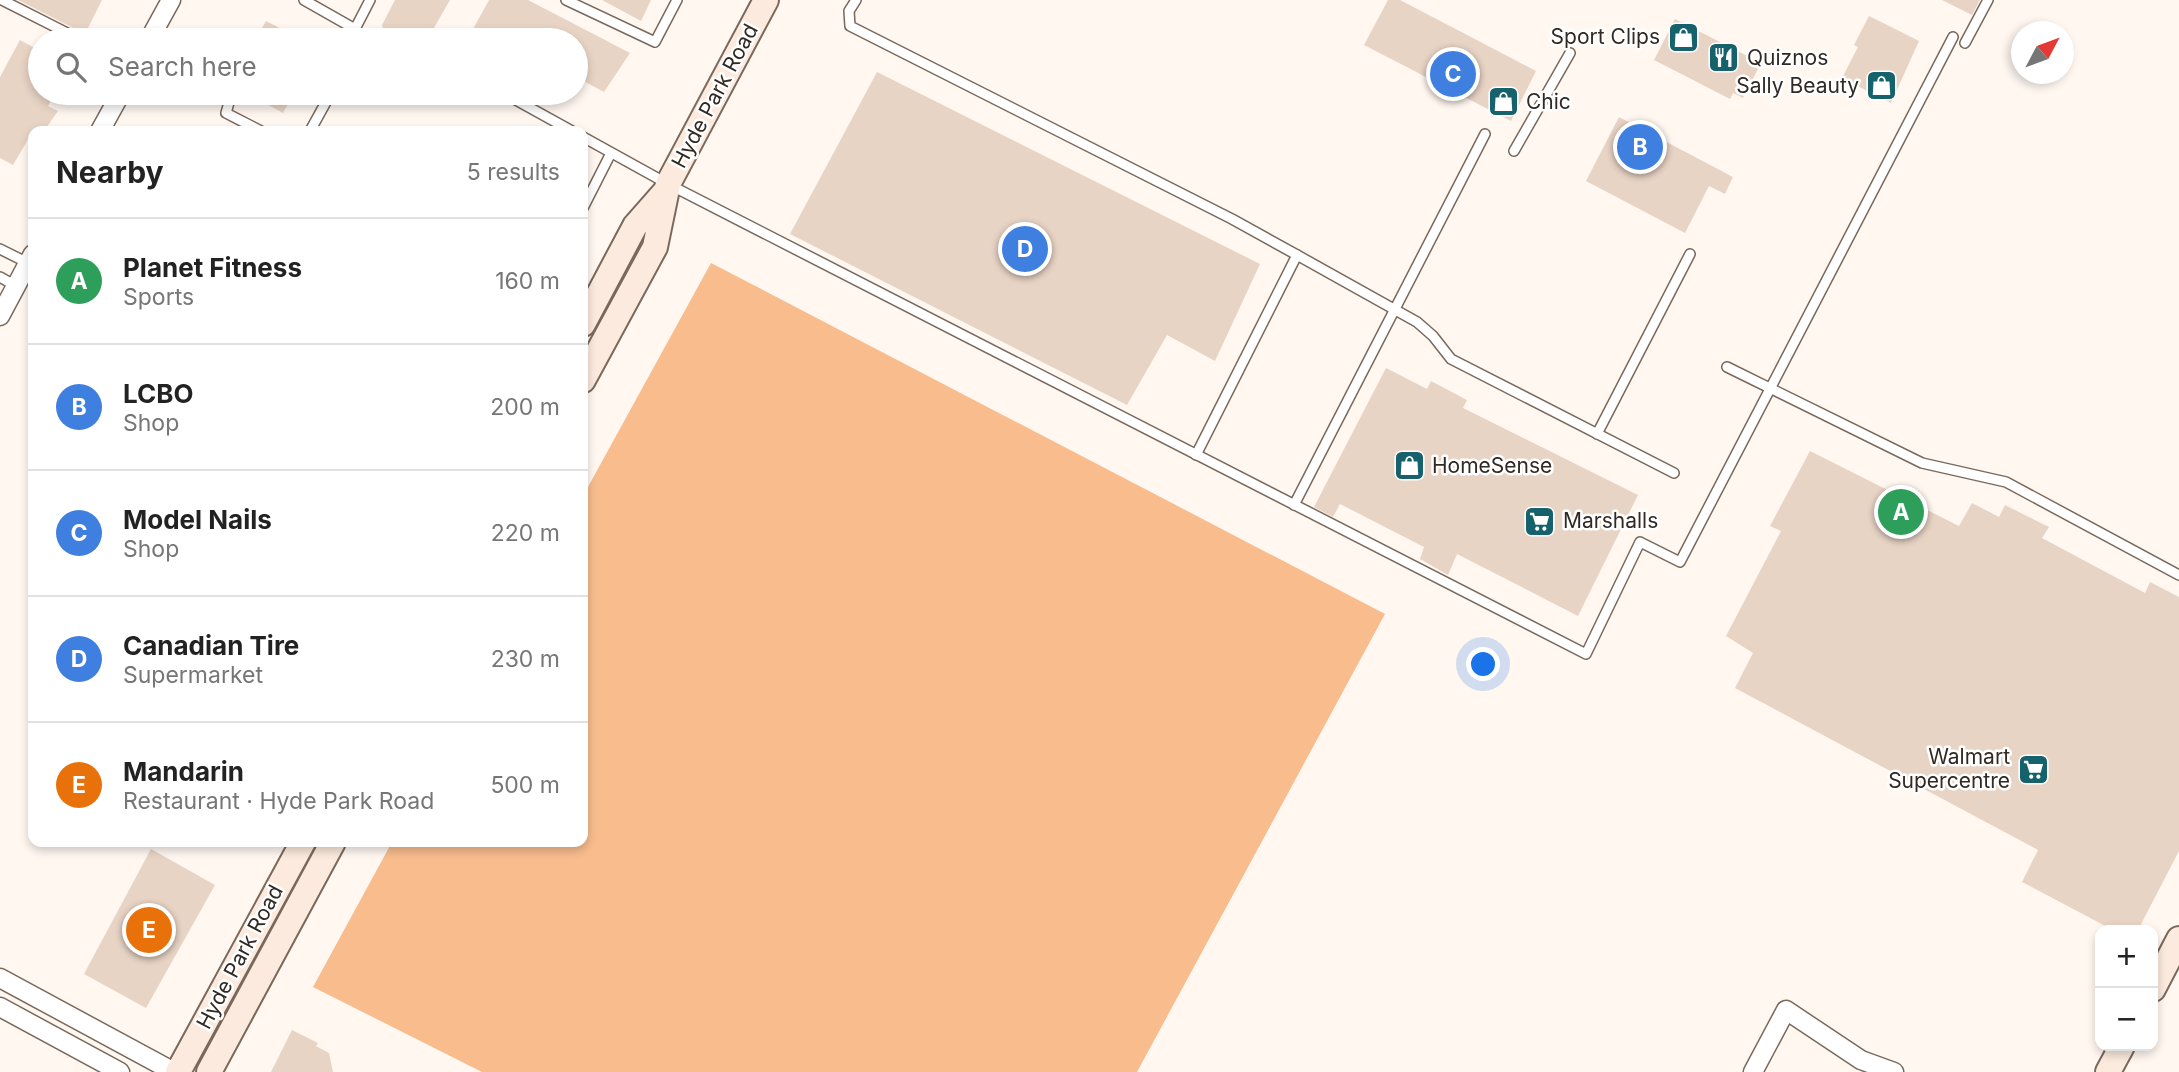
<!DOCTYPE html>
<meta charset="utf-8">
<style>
body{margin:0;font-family:Inter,sans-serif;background:#f2f2f2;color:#222}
.controls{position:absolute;right:21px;bottom:21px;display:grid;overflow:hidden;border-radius:14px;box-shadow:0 4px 10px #0003}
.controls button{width:63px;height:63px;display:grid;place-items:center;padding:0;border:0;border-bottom:2px solid #e0e0e0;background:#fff;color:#222;font:35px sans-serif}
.compass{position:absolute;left:2011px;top:21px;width:63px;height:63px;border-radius:50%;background:#fff;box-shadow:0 4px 10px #0003;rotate:49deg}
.you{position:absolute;left:1484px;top:665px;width:24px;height:24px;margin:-18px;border:5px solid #fff;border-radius:50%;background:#1a73e8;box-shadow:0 0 0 10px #1a73e833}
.badge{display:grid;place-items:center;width:46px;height:46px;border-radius:50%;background:#15626d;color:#fff;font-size:23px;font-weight:700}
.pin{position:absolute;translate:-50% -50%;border:4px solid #fff;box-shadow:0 2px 7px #0006}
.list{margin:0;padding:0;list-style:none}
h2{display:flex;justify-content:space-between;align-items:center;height:91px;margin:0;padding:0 28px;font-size:30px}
h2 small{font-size:23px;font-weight:400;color:#767676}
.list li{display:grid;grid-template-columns:46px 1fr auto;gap:21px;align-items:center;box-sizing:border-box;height:126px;padding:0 28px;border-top:2px solid #e0e0e0}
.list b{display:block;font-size:26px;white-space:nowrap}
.list p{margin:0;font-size:23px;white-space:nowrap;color:#767676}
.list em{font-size:23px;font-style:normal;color:#767676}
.icon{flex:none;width:38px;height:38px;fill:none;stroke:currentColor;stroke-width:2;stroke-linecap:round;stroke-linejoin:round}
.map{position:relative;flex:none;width:2179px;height:1072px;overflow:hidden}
.search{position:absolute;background:#fff;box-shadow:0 4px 10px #0003;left:28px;top:28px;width:560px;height:77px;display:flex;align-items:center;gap:18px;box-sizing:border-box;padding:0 24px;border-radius:38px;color:#767676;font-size:26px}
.panel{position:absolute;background:#fff;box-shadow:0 4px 10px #0003;left:28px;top:126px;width:560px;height:721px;border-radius:14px}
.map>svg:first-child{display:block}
.forest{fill:#f8bc8d}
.building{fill:#e8d4c5}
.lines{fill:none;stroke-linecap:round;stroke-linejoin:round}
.lane-casing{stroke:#7a685b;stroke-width:12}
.street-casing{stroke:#7a685b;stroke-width:21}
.secondary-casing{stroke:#7a685b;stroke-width:28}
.lane{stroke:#fff;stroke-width:9}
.street{stroke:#fff;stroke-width:18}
.secondary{stroke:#fbeadd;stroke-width:24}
.labels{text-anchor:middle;stroke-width:5;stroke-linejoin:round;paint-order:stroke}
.poi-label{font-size:21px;fill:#312a24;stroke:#fff;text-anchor:start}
.street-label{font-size:21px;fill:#312a24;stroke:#fff}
</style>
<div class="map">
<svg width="2179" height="1072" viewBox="0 0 2179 1072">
<rect width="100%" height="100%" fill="#fff7f0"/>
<path class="forest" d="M711,263l674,351 -248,458h-655l-169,-85 79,-145h191v-346z"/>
<g class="building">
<path d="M18,0h84l-17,34z"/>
<path d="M395,0h55l-23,40h-42l-3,-15z"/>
<path d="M489,0h39l102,53 -26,39 -28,-15v-37h-109z"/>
<path d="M602,0h49l-10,21z"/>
<path d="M1388,0h12l136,71 -25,50 -147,-76z"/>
<path d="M1942,0h38l-8,15z"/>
<path d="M1869,16l50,25 -28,62 -49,-25 16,-31 -4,-2z"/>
<path d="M1675,19l86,44 -18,35 -10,-5 -3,6 -76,-39z"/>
<path d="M266,21l37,19h-48z"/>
<path d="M20,40l20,11v42h15l-7,13 10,5 -14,20h-11l-20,34 -13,-7v-81z"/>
<path d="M877,72l383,192 -45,97 -48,-26 -40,70 -337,-171z"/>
<path d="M247,93h47l-11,20z"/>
<path d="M1619,117l114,60 -8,17 -16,-8 -24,47 -99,-52z"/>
<path d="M1386,368l41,21 4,-8 36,19 -4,8 175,87 -60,121 -121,-62 -9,21 -28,-16 4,-12 -84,-43 -7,13 -19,-10z"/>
<path d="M1810,451l149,75 13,-23 27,14 6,-12 44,22 -7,11 103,55 5,-11 29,15v254l-41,79h-25l-91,-48 16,-32 -303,-162 18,-35 -27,-17 55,-105 -11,-5z"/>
<path d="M151,849l64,36 -69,123 -62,-34z"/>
<path d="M292,1030l26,13 -2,3 13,7 4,19h-62z"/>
</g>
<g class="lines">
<defs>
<g id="lane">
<path d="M2,0l79,40"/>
<path d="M304,0l51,29 15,-29"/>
<path d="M566,0l89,42 22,-42"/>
<path d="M856,0l-7,11 1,15 382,193 65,36 -101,200"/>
<path d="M1965,43l23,-43"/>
<path d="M219,93l11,6 -4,14 35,18"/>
<path d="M505,94l67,37"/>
<path d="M310,131l21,-38"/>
<path d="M583,137l85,47 918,470 54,-112 40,20 273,-525"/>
<path d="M1514,151l56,-98"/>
<path d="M583,208l28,-55"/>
<path d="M0,249l28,14"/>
<path d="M1297,255l120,67 16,14 18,23 223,114"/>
<path d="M0,277l16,9"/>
<path d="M1727,367l195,96 84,19 173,93"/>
<path d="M1597,434l93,-180"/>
<path d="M1294,505l191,-371"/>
</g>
<g id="street">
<path d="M149,40l22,-40"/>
<path d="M100,131l21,-38"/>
<path d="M0,316l33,-62"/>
<path d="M0,978l174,94"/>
<path d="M0,1007l120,65"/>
<path d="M1753,1072l33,-62 75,50 33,12"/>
</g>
<g id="secondary">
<path d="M583,324l52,-98 29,-33"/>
<path d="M583,380l72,-133 13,-63 98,-184"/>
<path d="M2153,989l26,-50"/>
<path d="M178,1072l125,-230"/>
<path d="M209,1072l124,-230"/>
<path d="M2108,1072l14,-26"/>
</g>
</defs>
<use href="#lane" class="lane-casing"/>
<use href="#street" class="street-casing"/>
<use href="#secondary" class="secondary-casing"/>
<use href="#lane" class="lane"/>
<use href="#street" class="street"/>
<use href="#secondary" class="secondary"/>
</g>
<defs>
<symbol id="shop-square" viewBox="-11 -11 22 22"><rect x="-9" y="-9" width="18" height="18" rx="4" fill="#15626d" stroke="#fff"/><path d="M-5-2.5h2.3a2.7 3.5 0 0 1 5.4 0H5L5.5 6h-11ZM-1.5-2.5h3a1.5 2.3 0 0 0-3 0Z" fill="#fff"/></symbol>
<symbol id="restaurant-square" viewBox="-11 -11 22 22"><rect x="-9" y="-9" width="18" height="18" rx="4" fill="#15626d" stroke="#fff"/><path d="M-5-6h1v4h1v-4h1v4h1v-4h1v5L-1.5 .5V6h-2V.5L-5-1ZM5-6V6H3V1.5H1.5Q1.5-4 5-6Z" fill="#fff"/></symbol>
<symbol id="supermarket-square" viewBox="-11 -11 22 22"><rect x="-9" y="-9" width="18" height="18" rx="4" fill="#15626d" stroke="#fff"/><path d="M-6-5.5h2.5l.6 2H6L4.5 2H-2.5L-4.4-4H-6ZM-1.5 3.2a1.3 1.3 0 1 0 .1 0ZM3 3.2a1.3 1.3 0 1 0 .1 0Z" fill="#fff"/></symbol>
</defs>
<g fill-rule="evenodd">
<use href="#shop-square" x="1666" y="20" width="35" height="35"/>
<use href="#restaurant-square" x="1706" y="40" width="35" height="35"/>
<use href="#shop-square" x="1864" y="68" width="35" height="35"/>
<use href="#shop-square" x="1486" y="84" width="35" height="35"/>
<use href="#shop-square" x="1392" y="448" width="35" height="35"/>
<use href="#supermarket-square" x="1522" y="504" width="35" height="35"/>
<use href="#supermarket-square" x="2016" y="752" width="35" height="35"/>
</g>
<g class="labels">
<g class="poi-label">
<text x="1660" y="44" text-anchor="end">Sport Clips</text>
<text x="1747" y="65">Quiznos</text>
<text x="1859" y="93" text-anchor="end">Sally Beauty</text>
<text x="1526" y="109">Chic</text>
<text x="1432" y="473">HomeSense</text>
<text x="1563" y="528">Marshalls</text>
<text x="2010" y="764" text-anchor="end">Walmart<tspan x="2010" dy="24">Supercentre</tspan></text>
</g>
<g class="street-label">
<text transform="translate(715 96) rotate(-62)" y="7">Hyde Park Road</text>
<text transform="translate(240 957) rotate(-62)" y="7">Hyde Park Road</text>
</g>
</g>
</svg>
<div class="controls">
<button>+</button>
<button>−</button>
</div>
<svg class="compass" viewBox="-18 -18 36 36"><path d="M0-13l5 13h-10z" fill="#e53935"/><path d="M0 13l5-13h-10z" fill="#767676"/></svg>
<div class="you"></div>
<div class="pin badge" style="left:1901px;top:512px;background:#2e9e5b">A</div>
<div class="pin badge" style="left:1640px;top:147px;background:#3f7fe0">B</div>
<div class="pin badge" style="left:1453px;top:74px;background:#3f7fe0">C</div>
<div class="pin badge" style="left:1025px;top:249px;background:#3f7fe0">D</div>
<div class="pin badge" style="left:149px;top:930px;background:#e8710a">E</div>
<div class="search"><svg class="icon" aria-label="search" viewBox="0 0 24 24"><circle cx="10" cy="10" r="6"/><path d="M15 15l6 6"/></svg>Search here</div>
<section class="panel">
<h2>Nearby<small>5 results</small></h2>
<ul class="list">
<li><span class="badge" style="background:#2e9e5b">A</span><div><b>Planet Fitness</b><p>Sports</p></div><em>160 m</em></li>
<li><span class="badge" style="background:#3f7fe0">B</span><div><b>LCBO</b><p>Shop</p></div><em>200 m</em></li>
<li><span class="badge" style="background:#3f7fe0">C</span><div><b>Model Nails</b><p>Shop</p></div><em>220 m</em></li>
<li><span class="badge" style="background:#3f7fe0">D</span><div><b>Canadian Tire</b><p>Supermarket</p></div><em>230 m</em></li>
<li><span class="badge" style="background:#e8710a">E</span><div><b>Mandarin</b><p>Restaurant · Hyde Park Road</p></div><em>500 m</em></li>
</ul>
</section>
</div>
